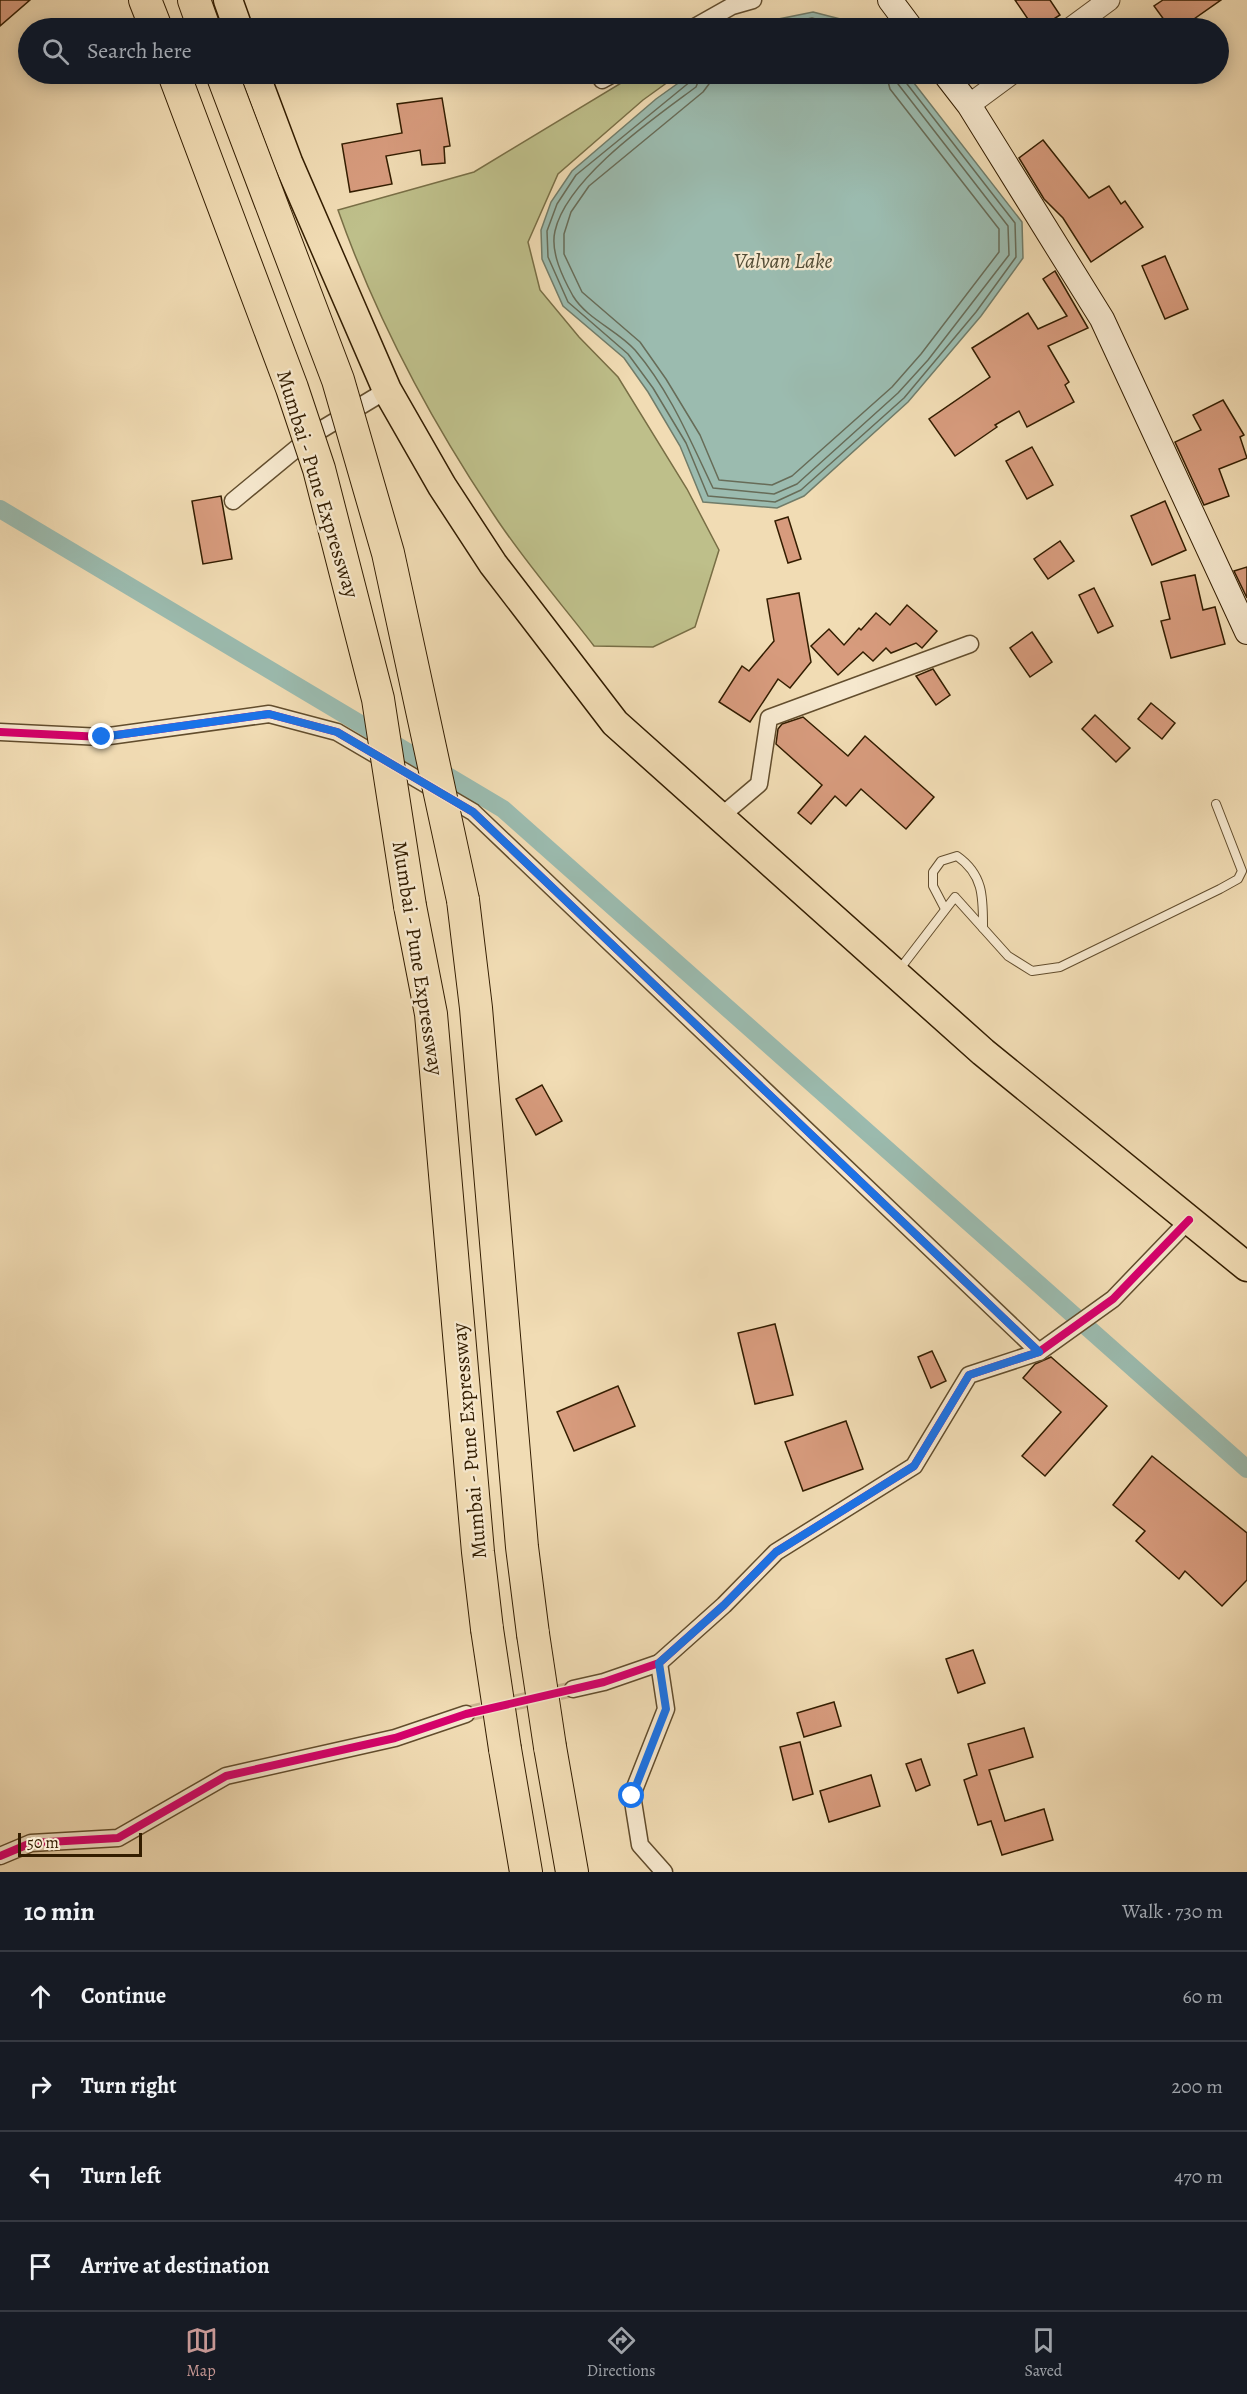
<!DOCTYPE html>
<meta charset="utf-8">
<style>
body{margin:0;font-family:Alegreya,serif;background:#20242c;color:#f1f3f6}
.scale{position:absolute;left:18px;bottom:15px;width:124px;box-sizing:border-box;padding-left:6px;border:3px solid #331d00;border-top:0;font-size:16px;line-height:21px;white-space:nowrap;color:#331d00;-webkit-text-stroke:4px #f6e8ce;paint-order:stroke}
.stop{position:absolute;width:18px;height:18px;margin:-14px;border:4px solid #1a73e8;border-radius:50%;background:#fff}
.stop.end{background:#1a73e8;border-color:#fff;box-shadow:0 2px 6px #0008}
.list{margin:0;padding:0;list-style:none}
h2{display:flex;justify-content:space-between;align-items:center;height:78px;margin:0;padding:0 24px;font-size:26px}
h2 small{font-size:20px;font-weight:400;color:#9ea1a6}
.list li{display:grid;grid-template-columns:39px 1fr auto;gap:18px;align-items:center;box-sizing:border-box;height:90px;padding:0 24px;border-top:2px solid #363941}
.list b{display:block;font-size:22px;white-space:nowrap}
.list em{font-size:20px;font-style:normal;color:#9ea1a6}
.icon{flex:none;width:33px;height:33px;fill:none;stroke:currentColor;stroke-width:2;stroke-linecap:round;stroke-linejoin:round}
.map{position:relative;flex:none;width:1247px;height:1872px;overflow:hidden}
.search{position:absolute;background:#171b24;box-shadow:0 3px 15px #0003;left:18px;right:18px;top:18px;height:66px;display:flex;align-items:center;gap:15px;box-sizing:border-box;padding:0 21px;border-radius:33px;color:#9ea1a6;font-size:22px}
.sheet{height:438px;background:#171b24}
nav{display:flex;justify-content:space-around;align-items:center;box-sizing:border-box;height:84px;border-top:2px solid #363941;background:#171b24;font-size:16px;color:#9ea1a6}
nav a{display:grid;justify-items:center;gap:3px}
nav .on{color:#c59692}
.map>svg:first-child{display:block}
.green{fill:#bebf8a;stroke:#786e45;stroke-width:1.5}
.water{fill:#9bbbaf;stroke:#717c69;stroke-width:1.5}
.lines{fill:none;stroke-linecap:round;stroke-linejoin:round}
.shore{stroke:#676c58;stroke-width:1.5}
.canal{stroke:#9bbbaf;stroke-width:18}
.building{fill:#d79b7d;stroke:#331d00;stroke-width:1.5}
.minor-tunnel{stroke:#cbb690;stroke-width:16;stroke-dasharray:16 8;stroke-linecap:butt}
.service-casing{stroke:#624d2d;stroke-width:10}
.minor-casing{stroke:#624d2d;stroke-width:19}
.tertiary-casing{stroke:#624d2d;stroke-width:23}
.secondary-casing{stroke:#331d00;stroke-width:26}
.trunk-casing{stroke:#331d00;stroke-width:31}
.motorway-casing{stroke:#331d00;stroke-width:34}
.service{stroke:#f6e8ce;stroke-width:8}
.minor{stroke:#f6e8ce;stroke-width:16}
.tertiary{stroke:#f6e8ce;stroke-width:21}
.secondary{stroke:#f6e8ce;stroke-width:24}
.trunk{stroke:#f1dcb4;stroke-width:28}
.motorway{stroke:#f1dcb4;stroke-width:32}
.motorway-bridge-casing{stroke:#331d00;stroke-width:34;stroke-linecap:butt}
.motorway-bridge{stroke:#f1dcb4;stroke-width:32}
.cycleway-casing{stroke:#f6e8ce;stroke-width:11}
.cycleway{stroke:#d6006c;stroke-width:8}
.route{stroke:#1a73e8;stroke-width:8}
.labels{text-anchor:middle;stroke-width:4.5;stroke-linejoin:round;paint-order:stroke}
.street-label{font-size:21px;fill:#331d00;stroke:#f6e8ce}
.water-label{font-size:22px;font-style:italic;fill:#524c35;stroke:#f6e8ce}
</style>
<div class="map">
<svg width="1247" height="1872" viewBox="0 0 1247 1872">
<rect width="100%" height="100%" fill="#f1dcb4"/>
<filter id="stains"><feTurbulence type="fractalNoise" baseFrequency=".00333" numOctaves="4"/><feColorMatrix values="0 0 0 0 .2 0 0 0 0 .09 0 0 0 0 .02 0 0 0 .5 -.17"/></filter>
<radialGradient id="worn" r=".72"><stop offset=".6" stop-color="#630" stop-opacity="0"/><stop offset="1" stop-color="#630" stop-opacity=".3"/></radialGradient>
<path class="green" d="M636,74h43l-36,26 -85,74 -30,68 12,48 39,47 39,40 69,112 32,61 -24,77 -42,20 -59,-1c-33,-43 -70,-85 -100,-131 -63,-94 -118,-197 -156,-305l136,-38z"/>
<g class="water">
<path d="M813,12l35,9 12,7h-109l8,-5z"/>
<path d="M691,74h216l115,148 1,36 -42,58 -73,86 -104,94 -27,12 -74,-6 -23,-56 -32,-54 -24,-34 -61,-52 -21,-47 -1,-29 10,-28 21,-31 84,-72z"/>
</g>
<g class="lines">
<g class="shore">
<path d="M762,28l50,-10 37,10"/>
<path d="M694,74l-3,7 -115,94 -19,29 -10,27 1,26 20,45 60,52 25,34 33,55 22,53 67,6 26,-12 103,-92 72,-86 40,-55 -1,-34 -111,-143 -1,-6"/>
<path d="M701,74l-5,13c-43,32 -129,91 -141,144 -5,21 8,47 18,65 14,23 44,34 62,54 35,41 55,90 78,138l61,6 23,-10 101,-91 30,-33 81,-105 -1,-29 -110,-142 -3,-10"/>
<path d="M710,74l-1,10 -6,8 -114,94 -18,26 -7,22v20l18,38 58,50 26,37 34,56 19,45 53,5 20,-9 100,-89 29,-33 78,-102v-23l-109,-140 -4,-15"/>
</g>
<path class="canal" d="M0,509l503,300 744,660"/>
</g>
<g class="building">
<path d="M0,0h30l-30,26z"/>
<path d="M1015,0h35l10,15 -20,13h-6z"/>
<path d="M1163,0h58l-40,28h-11l-16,-22z"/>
<path d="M442,98l8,48 -6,1 1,16 -23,2 -2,-15 -34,6 6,28 -42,8 -8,-48 60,-11 -5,-29z"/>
<path d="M1043,140l46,58 20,-12 12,18 4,-3 18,26 -52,35 -28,-44 -19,-19 -25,-41z"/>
<path d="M1165,256l23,53 -23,10 -23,-53z"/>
<path d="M1055,271l33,57 -40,18 21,36 -4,3 9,17 -47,25 -8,-16 -24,14 2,2 -42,29 -26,-37 61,-42 -18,-29 56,-35 10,16 29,-13 -24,-37z"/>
<path d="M1223,400l21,35 -4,2 7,21 -28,11 10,27 -25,9 -29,-63 26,-12 -8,-15z"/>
<path d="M1032,447l21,38 -26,14 -21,-38z"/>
<path d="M221,496l11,63 -29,5 -11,-63z"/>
<path d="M1165,501l21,49 -34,15 -21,-49z"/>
<path d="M788,517l13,42 -13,4 -13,-42z"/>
<path d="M1060,541l14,20 -26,18 -14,-20z"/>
<path d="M1247,567v31l-13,-27z"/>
<path d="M1195,575l8,35 12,-3 10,37 -54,14 -10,-37 9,-2 -9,-37z"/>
<path d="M1094,588l19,38 -15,7 -19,-38z"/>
<path d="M799,593l12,69 -21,26 -12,-9 -28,43 -31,-20 23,-36 7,5 25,-30 -7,-42z"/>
<path d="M907,605l30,26 -15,17 -6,-5 -25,10 -5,-5 -13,13 -10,-9 -25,23 -27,-29 18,-17 15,16 15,-17 2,2 15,-17 14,12z"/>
<path d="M1032,632l20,30 -22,15 -20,-29z"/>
<path d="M933,669l17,26 -14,10 -20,-29z"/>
<path d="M1151,703l24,20 -13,16 -24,-20z"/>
<path d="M1095,715l35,33 -14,14 -34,-33z"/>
<path d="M803,717l45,39 17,-20 69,61 -28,32 -45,-40 -15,17 -11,-10 -24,28 -13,-11 24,-28 -46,-41 2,-15 4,-5z"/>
<path d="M542,1085l20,36 -26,14 -20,-36z"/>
<path d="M775,1324l18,71 -38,9 -17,-71z"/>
<path d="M932,1351l14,30 -15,7 -13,-31z"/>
<path d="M1051,1357l56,49 -62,70 -23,-20 39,-44 -38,-34 12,-14z"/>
<path d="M618,1386l17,40 -61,25 -17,-39z"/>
<path d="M846,1421l17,48 -60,22 -18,-49z"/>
<path d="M1152,1456l95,77v47l-25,26 -37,-35 -6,8 -43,-38 9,-10 -32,-26z"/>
<path d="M973,1650l12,33 -27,10 -12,-34z"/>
<path d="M834,1702l7,24 -37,11 -7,-24z"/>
<path d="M1024,1728l9,29 -44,13 16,51 39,-12 9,31 -51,15 -11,-34 -13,4 -14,-45 13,-5 -9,-31z"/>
<path d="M800,1742l13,52 -20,6 -13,-53z"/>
<path d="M921,1759l9,26 -14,6 -10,-27z"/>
<path d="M871,1775l9,31 -51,16 -9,-31z"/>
</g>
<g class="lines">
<path class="minor-tunnel" d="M466,1714l107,-25"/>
<defs>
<g id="service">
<path d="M945,909l-12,-23v-14l8,-11 16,-5c27,19 26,42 26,72"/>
<path d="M899,970l56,-73 53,59 24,15 28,-4 160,-78 18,-10 4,-8 -26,-67"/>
</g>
<g id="minor">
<path d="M693,28l39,-22 21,-6"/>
<path d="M602,80l11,-6"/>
<path d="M233,501l81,-67 73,-44"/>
<path d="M0,732l102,5 167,-23 68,18 136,80 566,540"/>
<path d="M720,817l39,-33 10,-66 201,-74"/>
<path d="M659,1663l7,46 -34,86 8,50 24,27"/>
<path d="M573,1689l31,-7 55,-19 65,-58 52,-53 138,-86 55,-91 70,-23 74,-53 76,-79"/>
<path d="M0,1856l31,-13 87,-5 108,-62 169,-38 71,-24"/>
</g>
<g id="tertiary">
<path d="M1071,28l38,-28"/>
<path d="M969,105l42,-31"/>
</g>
<g id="secondary">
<path d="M890,0l21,28"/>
<path d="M945,74l24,31 133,214 145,313"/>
</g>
<g id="trunk">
<path d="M228,0l10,28"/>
<path d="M255,74l33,88 99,228 55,96 51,78 122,159 368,329 264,215"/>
</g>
<g id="motorway">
<path d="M145,0l11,28"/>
<path d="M194,0l10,28"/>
<path d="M463,900l13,108 46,539 11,87"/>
<path d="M410,906l21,108 47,538 9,77"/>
<path d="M550,1747l22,125"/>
<path d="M505,1749l21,123"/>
</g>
</defs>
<use href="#service" class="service-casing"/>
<use href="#minor" class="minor-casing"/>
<use href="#tertiary" class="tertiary-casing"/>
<use href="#secondary" class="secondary-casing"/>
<use href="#trunk" class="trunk-casing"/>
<use href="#motorway" class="motorway-casing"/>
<use href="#service" class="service"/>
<use href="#minor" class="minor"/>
<use href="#tertiary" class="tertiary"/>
<use href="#secondary" class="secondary"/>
<use href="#trunk" class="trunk"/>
<use href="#motorway" class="motorway"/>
<defs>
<g id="motorway-bridge">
<path d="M174,74l118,314 27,81 59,230 32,207"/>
<path d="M222,74l116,306 50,173 75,347"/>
<path d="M487,1629l18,120"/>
<path d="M533,1634l17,113"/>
</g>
</defs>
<use href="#motorway-bridge" class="motorway-bridge-casing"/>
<use href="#motorway-bridge" class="motorway-bridge"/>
<defs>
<g id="cycleway">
<path d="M0,732l102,5 167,-23 68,18 136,80 566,540"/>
<path d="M0,1856l31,-13 87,-5 108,-62 169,-38 71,-24 138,-32 55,-19 65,-58 52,-53 138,-86 55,-91 70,-23 74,-53 76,-79"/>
</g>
</defs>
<use href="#cycleway" class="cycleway-casing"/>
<use href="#cycleway" class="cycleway"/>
</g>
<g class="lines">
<path class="route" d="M102,737l167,-23 68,18 136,80 566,540 -70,23 -55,91 -138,86 -52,53 -65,58 7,46 -34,87"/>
</g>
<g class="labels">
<g class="street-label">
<text transform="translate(318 484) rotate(73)" y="7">Mumbai - Pune Expressway</text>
<text transform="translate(418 958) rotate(81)" y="7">Mumbai - Pune Expressway</text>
<text transform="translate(469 1441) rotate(-95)" y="7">Mumbai - Pune Expressway</text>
</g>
<g class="water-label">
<text x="783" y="268">Valvan Lake</text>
</g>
</g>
<rect width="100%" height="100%" filter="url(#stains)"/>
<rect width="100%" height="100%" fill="url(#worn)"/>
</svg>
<div class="scale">50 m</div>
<div class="stop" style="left:632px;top:1796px"></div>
<div class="stop end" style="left:102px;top:737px"></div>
<div class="search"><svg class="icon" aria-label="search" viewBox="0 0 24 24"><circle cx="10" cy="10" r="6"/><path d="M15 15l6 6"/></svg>Search here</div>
</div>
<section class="sheet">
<h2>10 min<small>Walk · 730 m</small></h2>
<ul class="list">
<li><svg class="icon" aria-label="ahead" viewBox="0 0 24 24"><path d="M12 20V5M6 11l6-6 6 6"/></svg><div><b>Continue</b></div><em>60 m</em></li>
<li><svg class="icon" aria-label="right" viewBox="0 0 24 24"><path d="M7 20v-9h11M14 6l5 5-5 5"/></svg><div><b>Turn right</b></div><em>200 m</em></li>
<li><svg class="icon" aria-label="left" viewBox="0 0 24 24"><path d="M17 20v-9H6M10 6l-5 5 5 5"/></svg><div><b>Turn left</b></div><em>470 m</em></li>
<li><svg class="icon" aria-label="arrive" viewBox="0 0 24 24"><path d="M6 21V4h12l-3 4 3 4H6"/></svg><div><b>Arrive at destination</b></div></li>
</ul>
</section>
<nav>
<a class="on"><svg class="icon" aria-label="map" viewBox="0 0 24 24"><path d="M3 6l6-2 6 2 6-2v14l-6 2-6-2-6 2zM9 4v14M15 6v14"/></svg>Map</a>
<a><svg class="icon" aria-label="directions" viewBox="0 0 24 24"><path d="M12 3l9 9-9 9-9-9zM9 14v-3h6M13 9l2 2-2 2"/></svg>Directions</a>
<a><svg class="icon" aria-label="saved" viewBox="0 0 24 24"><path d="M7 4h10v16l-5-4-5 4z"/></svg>Saved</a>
</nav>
